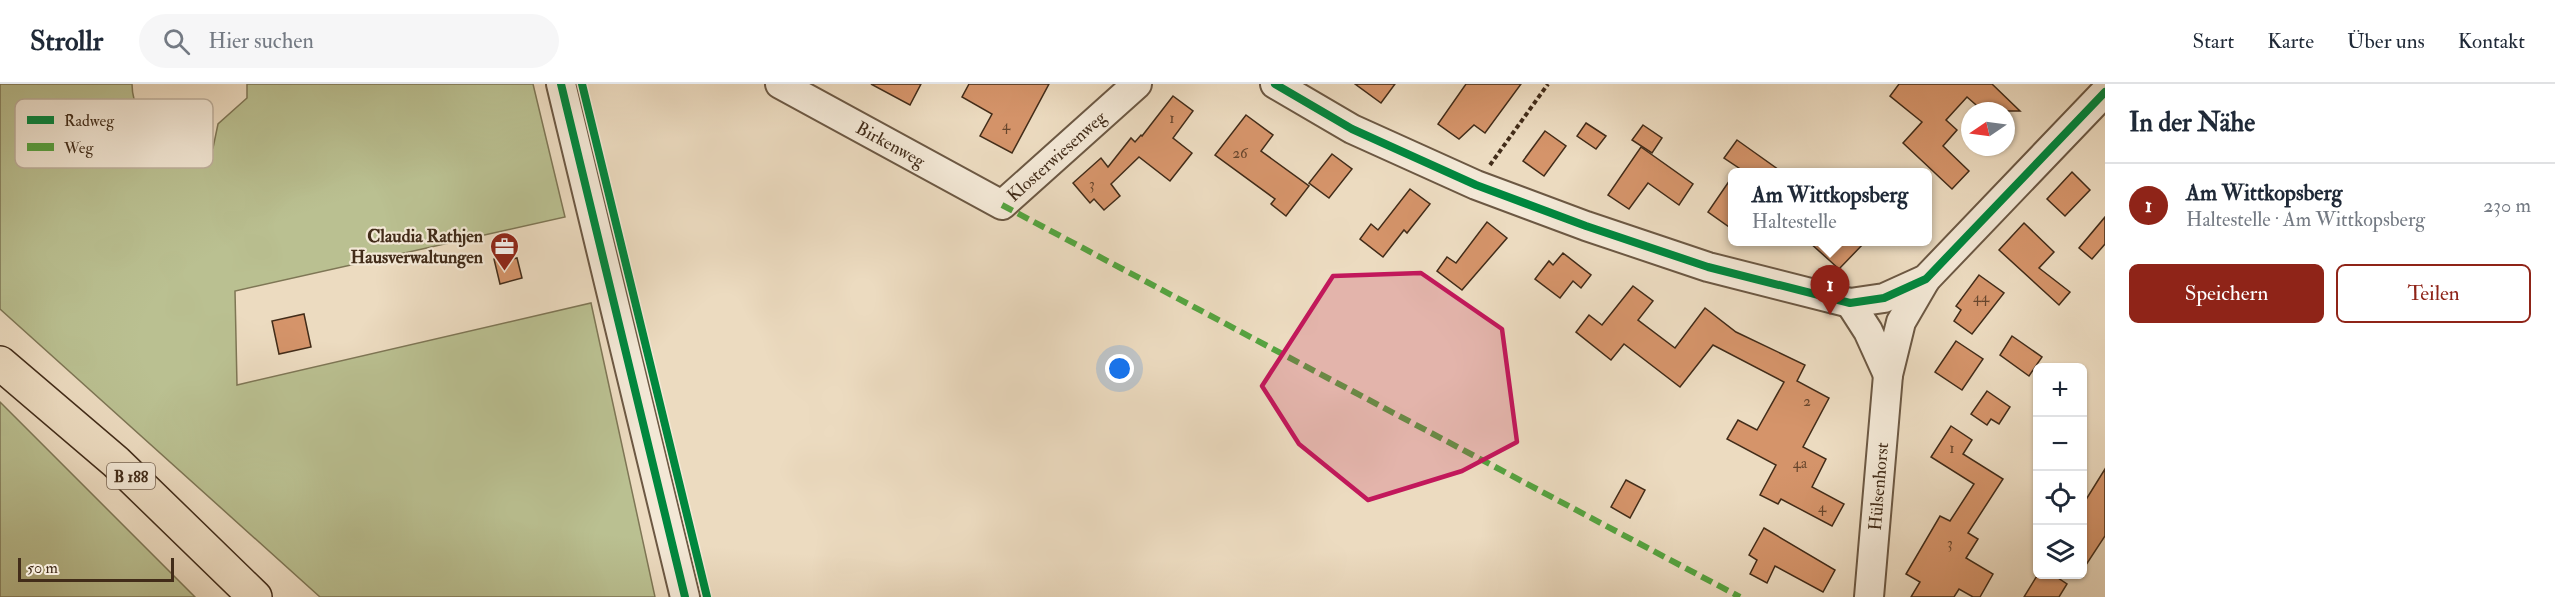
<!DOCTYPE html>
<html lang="de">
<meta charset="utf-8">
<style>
body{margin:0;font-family:"IM FELL Double Pica",serif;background:#f6f6f7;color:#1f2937}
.controls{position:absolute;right:18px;bottom:18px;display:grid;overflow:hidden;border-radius:9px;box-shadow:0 2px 4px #0004}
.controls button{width:54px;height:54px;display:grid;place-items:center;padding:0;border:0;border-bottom:2px solid #e0e1e3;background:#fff;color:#1f2937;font:30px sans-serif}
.compass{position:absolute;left:1961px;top:18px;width:54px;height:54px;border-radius:50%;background:#fff;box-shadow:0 2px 4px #0004;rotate:257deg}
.scale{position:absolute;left:18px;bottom:15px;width:156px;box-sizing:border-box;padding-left:6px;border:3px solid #422c19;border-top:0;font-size:16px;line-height:21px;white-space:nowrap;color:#422c19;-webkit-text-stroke:4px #f3e8d6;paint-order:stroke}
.you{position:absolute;left:1120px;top:285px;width:21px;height:21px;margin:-15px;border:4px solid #fff;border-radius:50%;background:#1a73e8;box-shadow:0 0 0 9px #1a73e833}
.badge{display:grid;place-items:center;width:39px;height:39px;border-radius:50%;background:#8f2418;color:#fff;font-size:20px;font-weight:700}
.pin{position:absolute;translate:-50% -50px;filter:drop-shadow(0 2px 3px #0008)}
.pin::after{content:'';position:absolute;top:32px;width:21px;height:18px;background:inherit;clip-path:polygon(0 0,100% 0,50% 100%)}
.popup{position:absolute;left:1728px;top:84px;width:204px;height:78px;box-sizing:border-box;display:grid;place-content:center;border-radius:9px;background:#fff;filter:drop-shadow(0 2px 4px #0005);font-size:20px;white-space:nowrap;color:#747a83}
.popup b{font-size:22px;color:#1f2937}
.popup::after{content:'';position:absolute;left:50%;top:100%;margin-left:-12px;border:12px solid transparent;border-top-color:#fff}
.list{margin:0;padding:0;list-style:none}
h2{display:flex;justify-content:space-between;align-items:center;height:78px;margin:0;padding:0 24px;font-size:26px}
h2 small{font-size:20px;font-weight:400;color:#747a83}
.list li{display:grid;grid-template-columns:39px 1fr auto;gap:18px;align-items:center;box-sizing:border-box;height:84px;padding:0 24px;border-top:2px solid #e0e1e3}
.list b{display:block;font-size:22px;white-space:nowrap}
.list p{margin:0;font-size:20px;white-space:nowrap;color:#747a83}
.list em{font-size:20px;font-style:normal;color:#747a83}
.actions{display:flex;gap:12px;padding:18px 24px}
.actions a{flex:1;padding:14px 0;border:2px solid #8f2418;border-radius:9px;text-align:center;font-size:21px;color:#8f2418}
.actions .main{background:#8f2418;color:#fff}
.icon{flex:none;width:33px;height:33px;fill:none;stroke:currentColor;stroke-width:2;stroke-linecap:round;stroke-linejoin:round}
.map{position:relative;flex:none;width:2105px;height:513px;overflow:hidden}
header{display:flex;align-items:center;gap:36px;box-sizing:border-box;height:84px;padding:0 30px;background:#fff;border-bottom:2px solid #e0e1e3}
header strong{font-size:28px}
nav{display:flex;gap:33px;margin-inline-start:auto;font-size:21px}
.search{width:420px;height:54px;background:#f6f6f7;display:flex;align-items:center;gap:15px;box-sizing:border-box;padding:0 21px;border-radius:33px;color:#747a83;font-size:22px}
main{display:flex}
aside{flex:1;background:#fff}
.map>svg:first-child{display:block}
.green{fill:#bac091;stroke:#7e7655;stroke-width:1.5}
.building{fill:#d5946a;stroke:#422c19;stroke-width:1.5}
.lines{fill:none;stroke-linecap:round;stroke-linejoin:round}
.minor-casing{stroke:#6c5843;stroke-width:32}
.major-casing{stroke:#422c19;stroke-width:36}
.path{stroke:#422c19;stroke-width:4;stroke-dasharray:4.5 3;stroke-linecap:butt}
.minor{stroke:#f3e8d6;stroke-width:28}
.major{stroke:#ecdbc0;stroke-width:33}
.quiet{stroke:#55a440;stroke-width:6;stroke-dasharray:12 6;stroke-linecap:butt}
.cycleway-casing{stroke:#f3e8d6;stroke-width:11}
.cycleway{stroke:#00873e;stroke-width:8}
.marked{fill:#c2185b;fill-opacity:0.2;stroke:#c2185b;stroke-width:4.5;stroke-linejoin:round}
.labels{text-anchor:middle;stroke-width:4.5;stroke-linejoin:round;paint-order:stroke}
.number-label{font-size:15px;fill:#67462d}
.shield{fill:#f3e8d6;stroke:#776452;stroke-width:1.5}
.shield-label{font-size:16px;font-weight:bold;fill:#422c19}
.street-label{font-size:18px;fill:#422c19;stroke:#f3e8d6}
.poi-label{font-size:18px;font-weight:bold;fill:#422c19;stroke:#f3e8d6;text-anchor:end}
.key{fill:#f3e8d6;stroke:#beb09d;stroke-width:1.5}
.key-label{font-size:16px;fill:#422c19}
</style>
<header>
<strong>Strollr</strong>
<div class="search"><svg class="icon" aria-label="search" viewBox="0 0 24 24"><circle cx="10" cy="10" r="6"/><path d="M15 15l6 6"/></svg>Hier suchen</div>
<nav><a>Start</a><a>Karte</a><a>Über uns</a><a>Kontakt</a></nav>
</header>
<main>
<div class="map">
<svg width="2105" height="513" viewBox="0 0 2105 513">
<rect width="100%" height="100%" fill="#ecdbc0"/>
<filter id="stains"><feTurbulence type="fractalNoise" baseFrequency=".00333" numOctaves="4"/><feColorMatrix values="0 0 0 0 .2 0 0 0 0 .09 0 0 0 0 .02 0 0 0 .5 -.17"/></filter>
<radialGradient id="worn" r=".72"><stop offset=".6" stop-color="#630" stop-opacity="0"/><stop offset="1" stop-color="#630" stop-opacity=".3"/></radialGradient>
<g class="green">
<path d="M0,0h132c0,26 17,48 36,66l45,-2 5,-24 29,-26v-14h286l32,133 -330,74 2,94 354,-82 64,294h-335l-320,-288z"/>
<path d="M0,318l195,195h-195z"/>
</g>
<g class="building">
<path d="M871,0h50l-11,21z"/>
<path d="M969,0h80l-37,69 -32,-17 12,-22 -30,-17z"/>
<path d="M1355,0h40l-14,19z"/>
<path d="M1466,0h55l-36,49 -11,-8 -15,14 -21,-15z"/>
<path d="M1899,0h93l28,27h-37l-16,-14 -21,23 11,10 -14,16 26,25 -17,18 -49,-46 19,-21 -32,-26z"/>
<path d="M1173,12l20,15 -20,27 19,15 -22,28 -31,-24 -28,27 9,12 -16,14 -10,-11 -4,4 -17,-20 28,-25 7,9 23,-29 4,4 6,-7 1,1z"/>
<path d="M1246,31l27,20 -12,16 48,35 -23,30 -15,-12 4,-5 -60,-44z"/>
<path d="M1586,39l20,13 -10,13 -19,-13z"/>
<path d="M1643,41l19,13 -10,15 -20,-13z"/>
<path d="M195,43l1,17 -22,2 -2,-17z"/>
<path d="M1545,47l21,15 -22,30 -21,-15z"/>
<path d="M1737,56l7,5 38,27h-37l-21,-14z"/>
<path d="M1641,63l52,37 -14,21 -31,-22 -19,26 -21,-14z"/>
<path d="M1332,70l20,15 -23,29 -20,-15z"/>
<path d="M2072,88l18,18 -25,26 -18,-17z"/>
<path d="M1732,93v52l-24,-17z"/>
<path d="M1410,105l20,15 -23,29 -3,-3 -21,27 -23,-18 11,-15 7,6z"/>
<path d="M2105,133v27l-13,15 -13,-11z"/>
<path d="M1487,138l20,16 -45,52 -25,-19 10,-14 9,6z"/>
<path d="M2024,139l30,29 -15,16 31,24 -11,13 -60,-55z"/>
<path d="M1809,158h56l-26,27z"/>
<path d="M1563,169l28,22 -10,13 -8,-7 -13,17 -25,-19 14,-18 4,4z"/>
<path d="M511,171l1,4 5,-1 5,20 -22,6 -6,-25z"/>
<path d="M1979,191l25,18 -32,41 -18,-13 7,-11 -5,-4z"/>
<path d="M1633,202l20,15 -15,19 37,28 30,-40 31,24 69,33 -8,16 32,17 -26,49 23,12 -14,28 32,17 -12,22 -51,-27 -3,5 -18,-9 16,-30 -49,-26 11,-19 19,10 27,-48 -71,-37 -33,42 -56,-43 -13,16 -35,-28 13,-17 13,10z"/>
<path d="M304,230l7,33 -32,7 -7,-33z"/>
<path d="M2012,252l30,21 -13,19 -29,-21z"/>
<path d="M1956,257l27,18 -21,31 -27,-18z"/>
<path d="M1987,307l23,16 -11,17 -8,-5 -4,6 -16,-11z"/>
<path d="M1951,342l21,14 -9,14 40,25 -35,54 10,6 -12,19 27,16 -13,23h-7l-14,-8 -5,8h-43l9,-15 -14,-8 34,-58 10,5 24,-37 -43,-27z"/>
<path d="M2105,385v67l-23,35v-65z"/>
<path d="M1626,396l19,10 -15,28 -19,-11z"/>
<path d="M1764,444l71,42 -12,22 -48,-26 -8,17 -17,-9 7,-14 -8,-5z"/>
<path d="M2038,490h14l15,10 -8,13h-35z"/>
</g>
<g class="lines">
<defs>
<g id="minor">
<path d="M561,0l124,513"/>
<path id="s1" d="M780,0l222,121 135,-121"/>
<path d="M1275,0l77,45 124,56 110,41 122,41 142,36 34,-5 42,-19 179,-187"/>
<path d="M1850,219l18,28 20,44 13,-53 25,-43"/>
<path id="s2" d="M1869,513l19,-222"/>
</g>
<path id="major" d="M0,279l116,99 139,135"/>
</defs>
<use href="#minor" class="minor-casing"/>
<use href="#major" class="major-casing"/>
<path class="path" d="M1490,81l58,-81"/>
<use href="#minor" class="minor"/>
<use href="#major" class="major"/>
<path class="quiet" d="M1002,121l738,392"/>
<defs>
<g id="cycleway">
<path d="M561,0l124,513"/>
<path d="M582,0l125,513"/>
<path d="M1275,0l77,45 124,56 110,41 122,41 142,36 34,-5 42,-19 179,-187"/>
</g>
</defs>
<use href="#cycleway" class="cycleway-casing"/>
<use href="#cycleway" class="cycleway"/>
</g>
<path class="marked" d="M1421,189l81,56 15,113 -55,29 -94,29 -69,-56 -37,-58 71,-110z"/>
<defs>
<symbol id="office-pin" viewBox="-11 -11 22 30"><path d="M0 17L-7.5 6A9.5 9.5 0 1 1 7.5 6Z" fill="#8f2418" stroke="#f3e8d6"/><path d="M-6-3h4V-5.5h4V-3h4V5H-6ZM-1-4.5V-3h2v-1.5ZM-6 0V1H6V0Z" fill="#fff"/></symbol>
</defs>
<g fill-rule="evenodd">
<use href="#office-pin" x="488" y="146" width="33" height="45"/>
</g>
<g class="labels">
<g class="number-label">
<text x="1172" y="39">1</text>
<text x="1006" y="46">4</text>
<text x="1240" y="74">26</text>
<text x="1092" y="105">3</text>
<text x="1981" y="218">44</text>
<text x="1807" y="322">2</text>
<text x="1952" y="369">1</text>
<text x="1800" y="384">4a</text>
<text x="1822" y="428">4</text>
<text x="1950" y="464">3</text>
</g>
<rect class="shield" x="107" y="379" width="48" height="26" rx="4.5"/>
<g class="shield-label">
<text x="131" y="398">B 188</text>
</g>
<g class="street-label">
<text dy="6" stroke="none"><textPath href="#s1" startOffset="126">Birkenweg</textPath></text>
<text dy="6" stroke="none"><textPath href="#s1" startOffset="326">Klosterwiesenweg</textPath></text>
<text dy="6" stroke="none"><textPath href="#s2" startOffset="111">Hülsenhorst</textPath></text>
</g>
<g class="poi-label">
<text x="483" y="158">Claudia Rathjen<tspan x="483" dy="21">Hausverwaltungen</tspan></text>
</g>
</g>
<rect x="15" y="15" width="198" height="69" rx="9" class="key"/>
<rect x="27" y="32" width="27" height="8" fill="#00873e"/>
<rect x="27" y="59" width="27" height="8" fill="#55a440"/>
<g class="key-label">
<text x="64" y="42">Radweg</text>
<text x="64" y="69">Weg</text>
</g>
<rect width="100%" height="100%" filter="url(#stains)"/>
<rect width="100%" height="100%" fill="url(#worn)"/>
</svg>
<div class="controls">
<button>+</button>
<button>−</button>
<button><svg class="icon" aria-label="locate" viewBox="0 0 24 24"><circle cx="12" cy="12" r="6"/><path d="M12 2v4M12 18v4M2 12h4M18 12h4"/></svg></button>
<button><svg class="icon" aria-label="layers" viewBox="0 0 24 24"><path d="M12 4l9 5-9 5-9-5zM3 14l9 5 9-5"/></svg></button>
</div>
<svg class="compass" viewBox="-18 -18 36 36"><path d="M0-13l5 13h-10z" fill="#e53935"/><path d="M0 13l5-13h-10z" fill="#747a83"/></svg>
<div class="scale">50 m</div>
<div class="you"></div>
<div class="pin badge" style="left:1830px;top:231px">1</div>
<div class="popup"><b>Am Wittkopsberg</b>Haltestelle</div>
</div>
<aside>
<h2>In der Nähe<small></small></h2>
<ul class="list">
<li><span class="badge">1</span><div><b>Am Wittkopsberg</b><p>Haltestelle · Am Wittkopsberg</p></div><em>230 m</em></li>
</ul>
<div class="actions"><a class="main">Speichern</a><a>Teilen</a></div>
</aside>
</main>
